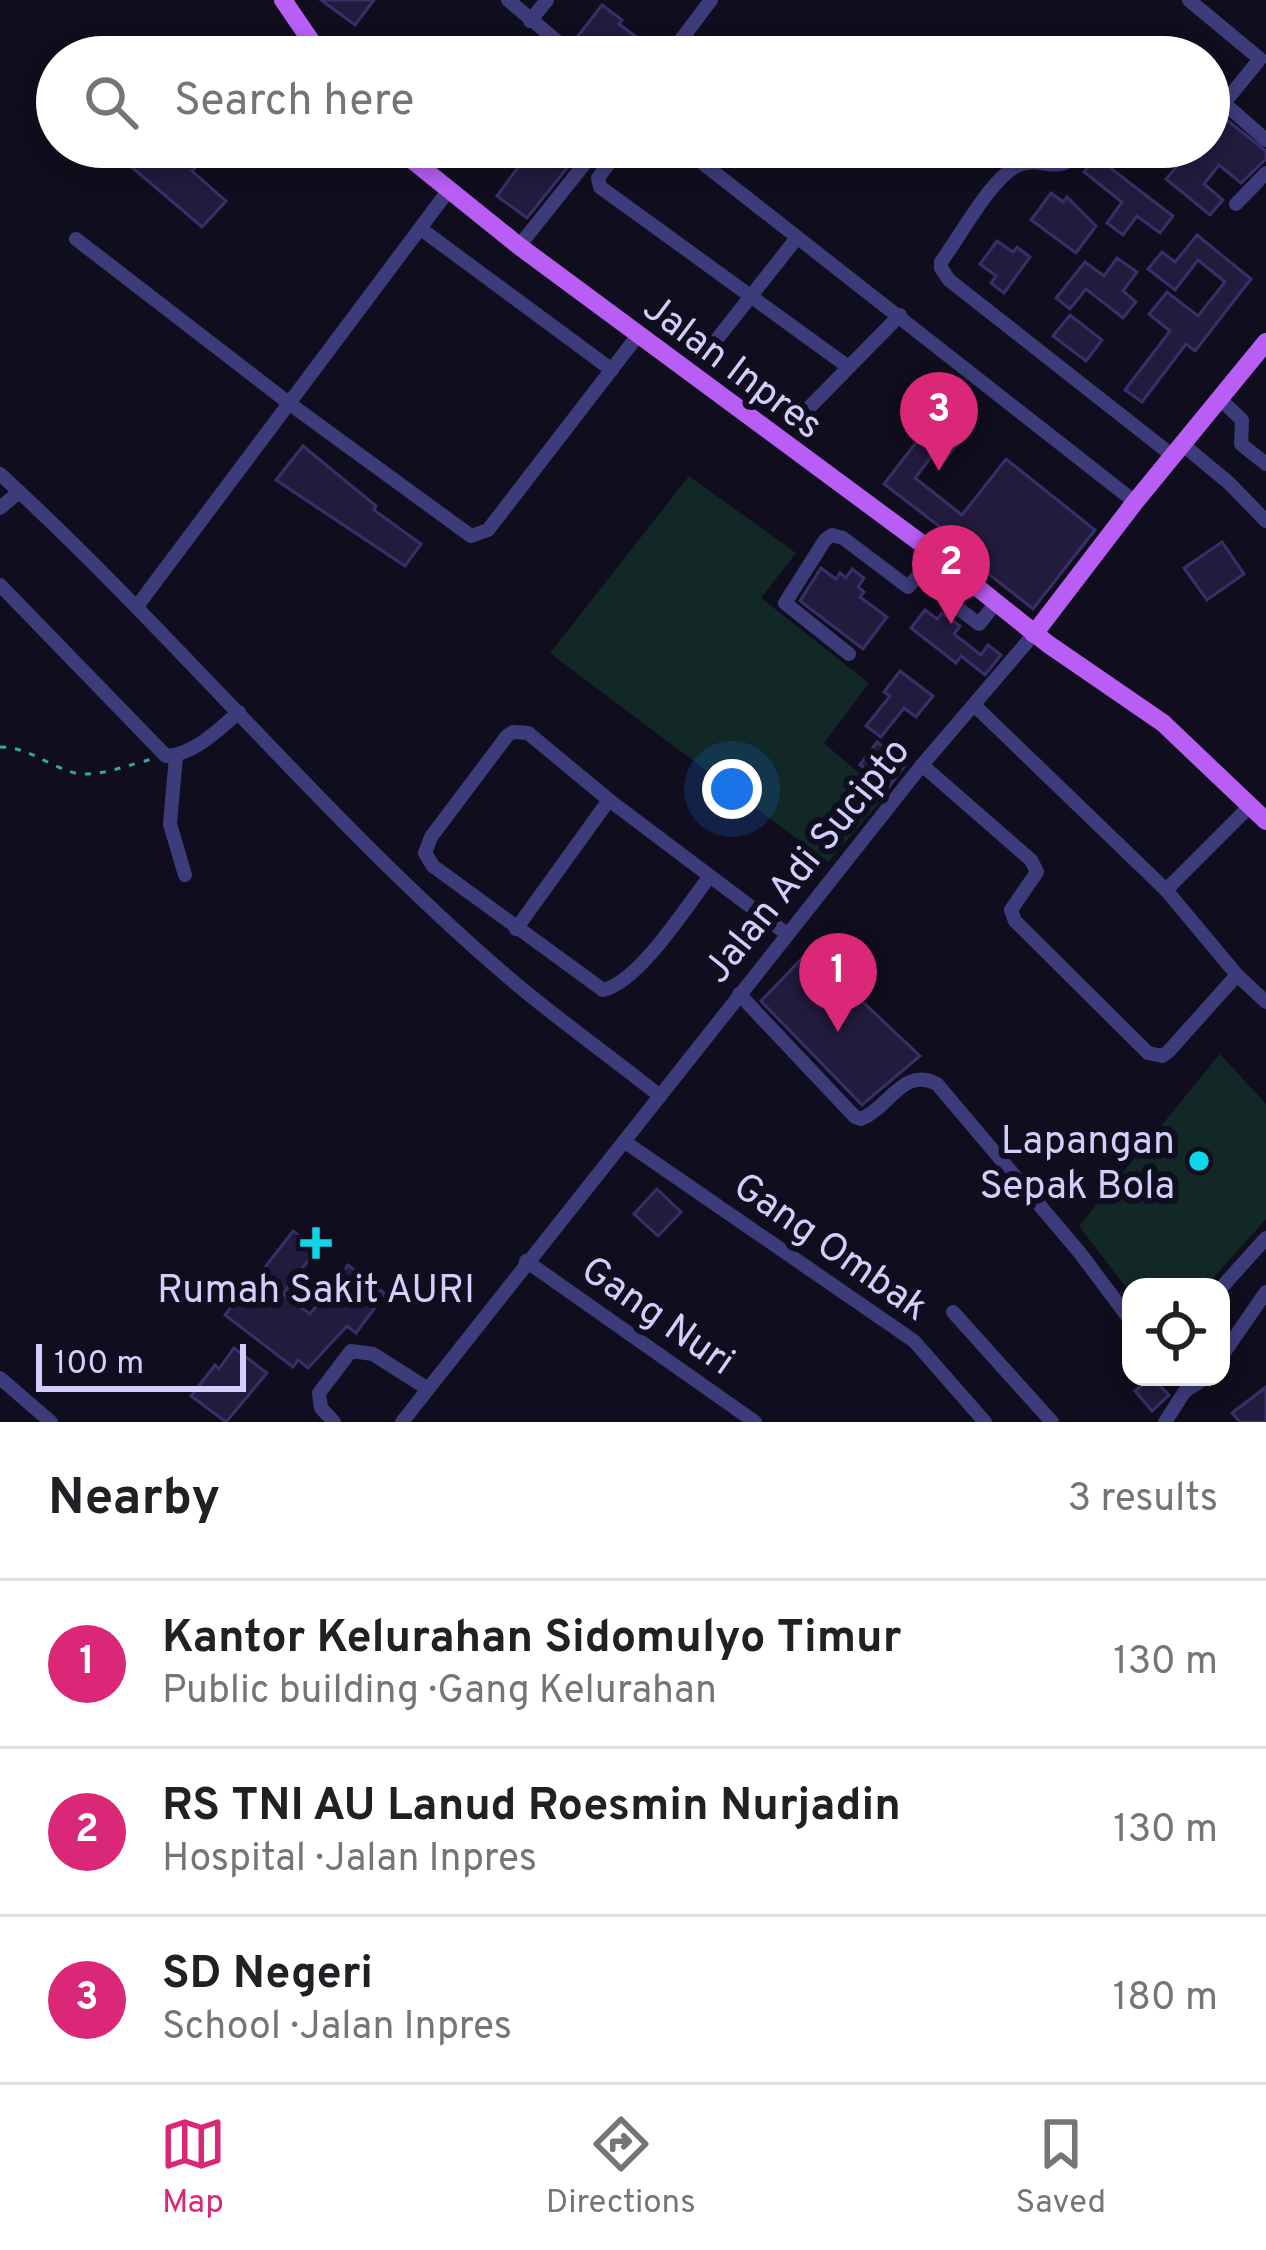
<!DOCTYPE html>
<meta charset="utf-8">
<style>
body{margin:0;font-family:Overpass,sans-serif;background:#f2f2f2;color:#202124}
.controls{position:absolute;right:36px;bottom:36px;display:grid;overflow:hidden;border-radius:24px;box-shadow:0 6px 18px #0003}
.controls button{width:108px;height:108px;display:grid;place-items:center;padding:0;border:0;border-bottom:3px solid #e0e0e0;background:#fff;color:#202124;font:60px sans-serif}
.scale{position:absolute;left:36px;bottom:30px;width:210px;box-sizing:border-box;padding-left:12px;border:6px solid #d3cffc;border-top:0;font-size:33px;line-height:42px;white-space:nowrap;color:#d3cffc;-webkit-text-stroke:9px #100e1e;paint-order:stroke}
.you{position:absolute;left:732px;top:789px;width:42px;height:42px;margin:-30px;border:9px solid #fff;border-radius:50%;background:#1a73e8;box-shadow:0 0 0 18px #1a73e833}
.badge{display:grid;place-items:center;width:78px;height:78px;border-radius:50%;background:#db2777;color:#fff;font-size:39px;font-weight:700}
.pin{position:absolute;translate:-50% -99px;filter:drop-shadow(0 3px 6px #0008)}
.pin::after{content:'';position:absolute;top:63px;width:42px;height:36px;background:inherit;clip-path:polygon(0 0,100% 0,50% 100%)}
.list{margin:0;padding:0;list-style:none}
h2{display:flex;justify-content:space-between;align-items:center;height:156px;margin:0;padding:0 48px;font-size:51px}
h2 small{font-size:39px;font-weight:400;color:#757577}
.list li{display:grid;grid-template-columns:78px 1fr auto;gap:36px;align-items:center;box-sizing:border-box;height:168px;padding:0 48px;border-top:3px solid #e0e0e0}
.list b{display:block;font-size:45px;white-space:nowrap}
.list p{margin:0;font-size:39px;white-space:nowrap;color:#757577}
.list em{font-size:39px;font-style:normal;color:#757577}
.icon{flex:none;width:66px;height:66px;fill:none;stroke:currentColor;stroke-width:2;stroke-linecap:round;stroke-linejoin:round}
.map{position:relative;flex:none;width:1266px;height:1422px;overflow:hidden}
.search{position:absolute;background:#fff;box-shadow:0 6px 18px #0003;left:36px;right:36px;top:36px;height:132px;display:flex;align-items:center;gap:30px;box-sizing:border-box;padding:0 42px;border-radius:66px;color:#757577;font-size:45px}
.sheet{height:660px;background:#fff}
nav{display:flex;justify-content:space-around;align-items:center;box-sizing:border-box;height:168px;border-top:3px solid #e0e0e0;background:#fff;font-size:33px;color:#757577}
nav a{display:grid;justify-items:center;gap:6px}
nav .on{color:#db2777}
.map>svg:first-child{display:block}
.green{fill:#112827}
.building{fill:#221b3e;stroke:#392f68;stroke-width:3}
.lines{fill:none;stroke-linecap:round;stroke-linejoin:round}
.path{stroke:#36a89f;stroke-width:3;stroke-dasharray:6 9;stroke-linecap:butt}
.minor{stroke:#3d3c7a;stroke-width:14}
.major{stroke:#b85ef4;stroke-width:18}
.poi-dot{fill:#10d5e6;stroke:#100e1e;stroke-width:4.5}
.labels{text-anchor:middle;stroke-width:12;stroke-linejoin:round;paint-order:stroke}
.street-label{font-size:39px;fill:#d3cffc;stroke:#100e1e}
.poi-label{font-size:39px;fill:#d3cffc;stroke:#100e1e;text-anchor:end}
</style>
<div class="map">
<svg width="1266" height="1422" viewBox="0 0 1266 1422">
<rect width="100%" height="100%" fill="#100e1e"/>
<g class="green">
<path d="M689,476l107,77 -35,45 108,85 -45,60 61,53 -57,66 -278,-209z"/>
<path d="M1220,1054l46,50v115l-61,68h-74v7l-52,-68z"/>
</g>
<g class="building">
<path d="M321,0h53l-19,25z"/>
<path d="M602,5l20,15 -3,4 39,29 -1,4h-52l-27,-21z"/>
<path d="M1223,117l43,34v8l-25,24 -22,-18 -15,19 19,16 -13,15 -44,-36 28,-32h15v-13z"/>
<path d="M108,147h33l18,16 15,-16h42l-24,24 34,30 -24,26z"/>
<path d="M533,147h51l-57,71 -30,-22z"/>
<path d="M1096,157l77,59 -13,17 -23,-17 -14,19 -16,-12 15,-21 -38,-30z"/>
<path d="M1051,193l12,9 4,-5 29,29 -20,27 -45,-33z"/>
<path d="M1197,235l54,44 -56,72 -9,-7 -44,58 -17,-12 45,-59 -21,-17 18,-22 31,24 27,-34 -27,-22 -23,30 -27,-21 14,-17 13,10z"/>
<path d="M997,241l16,11 4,-5 13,10 -26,36 -13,-10 5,-7 -16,-12z"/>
<path d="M1117,258l20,14 -14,19 13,11 -13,16 -37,-29 -16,20 -14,-11 29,-36 19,14z"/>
<path d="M1070,315l32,25 -16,21 -33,-25z"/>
<path d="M932,422l26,21 -13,17 -10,-8 -20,26 47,37 44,-56 89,71 -62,79 -90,-71 5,-5 -64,-49z"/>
<path d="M303,446l73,60 -2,4 47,34 -16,22 -129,-86z"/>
<path d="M1222,542l22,32 -37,26 -23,-32z"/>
<path d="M821,568l15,11 4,-6 6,5 6,-9 12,9 -6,9 6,5 -4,5 27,20 -24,32 -63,-48z"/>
<path d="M925,610l12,9 5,-6 18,13 -6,8 27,21 7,-10 13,10 -16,20 -24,-19 -5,7 -45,-35z"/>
<path d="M900,671l33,25 -17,21 -12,-9 -23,29 -15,-11 24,-30 -6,-4z"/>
<path d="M877,742l29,22 -17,23 -29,-22z"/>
<path d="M809,951l111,105 -58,49 -101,-104z"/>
<path d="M657,1189l24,23 -23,24 -24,-22z"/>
<path d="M293,1231l24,18 -34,45 27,20 38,-49 37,29 -29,39 -9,-7 -39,42 -10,-8 -5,7 -68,-52 18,-24 15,11 13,-17 -12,-10z"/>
<path d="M234,1348l33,25 -41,49 -35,-26 24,-31 4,4z"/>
<path d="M1151,1377l18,18 -17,16 -17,-20z"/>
<path d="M1266,1387v35h-26l-8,-9z"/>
</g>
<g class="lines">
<path class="path" d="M0,747c29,0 48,19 75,26 23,5 55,-9 78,-14"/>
<g class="minor">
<path d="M508,0l68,57"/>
<path d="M1189,0l71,59 -36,44 42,37"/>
<path d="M530,21l17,-21"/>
<path d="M668,57l43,-57"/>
<path d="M621,147l-23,31 2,9 247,179"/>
<path d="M682,147l453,355"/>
<path d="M1085,147c-28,33 -40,7 -68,19 -26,12 -58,72 -76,96v6l8,12 224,176"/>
<path d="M1236,204l30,-31"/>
<path d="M421,229l191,141"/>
<path d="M76,239l214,165 181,132 17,-6 151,-196"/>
<path d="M519,246l79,-99"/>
<path d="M706,353l90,-114"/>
<path d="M1220,399l22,21 -1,24 25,20"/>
<path d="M796,421l104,-106"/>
<path d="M1182,444l47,39 37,38"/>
<path d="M0,474c176,161 327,348 508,503 49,42 102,79 152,119"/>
<path d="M0,508l19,-16"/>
<path d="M0,585l166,171c29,-2 52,-26 73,-44"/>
<path d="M942,596l37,28 17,-21"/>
<path d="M138,605l310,-414"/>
<path d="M849,654l-64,-51 40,-63 7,-5 11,3 65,49 29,-32"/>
<path d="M974,705l192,185 71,85 29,27"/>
<path d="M176,756l-6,68 15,51"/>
<path d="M922,765l109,95 6,12 -26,38 4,11 133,132 14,3 6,-4 69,-77"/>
<path d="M710,876c-24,31 -71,106 -107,114l-170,-124 -8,-13 6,-16 76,-101 6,-4 15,1 81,67 178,134"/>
<path d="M1166,890l85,-85"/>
<path d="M516,929l93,-129"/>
<path d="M739,994l116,123 6,2c28,-11 42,-53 76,-35l143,169 51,68"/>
<path d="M625,1142l289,199 71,81"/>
<path d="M526,1261l229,161"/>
<path d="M1221,1288l45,-50"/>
<path d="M953,1312l99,110"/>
<path d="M1221,1357l45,-65"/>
<path d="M0,1378l51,44"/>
<path d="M334,1422l-13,-14 -2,-15 32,-42 22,3 55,35"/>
<path d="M402,1422l520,-657 112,-131"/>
<path d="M1165,1422l20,-31 22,-14"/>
</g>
<g class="major">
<path d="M283,0l39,57"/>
<path d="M396,147l123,99 418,309 111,89 115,79 103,98"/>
<path d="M1034,634l101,-132 131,-160"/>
</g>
</g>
<g class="poi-dot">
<circle cx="1199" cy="1161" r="12"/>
<path d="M310 1225h12v12h12v12h-12v12h-12v-12h-12v-12h12z"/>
</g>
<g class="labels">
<g class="street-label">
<text transform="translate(734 365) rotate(37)" y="14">Jalan Inpres</text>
<text transform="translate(805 859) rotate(-51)" y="14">Jalan Adi Sucipto</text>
<text transform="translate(832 1245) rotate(35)" y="14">Gang Ombak</text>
<text transform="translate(659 1314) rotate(35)" y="14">Gang Nuri</text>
</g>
<g class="poi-label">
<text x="1175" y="1153">Lapangan<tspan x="1175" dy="45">Sepak Bola</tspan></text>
<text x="316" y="1302" text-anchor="middle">Rumah Sakit AURI</text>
</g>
</g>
</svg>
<div class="controls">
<button><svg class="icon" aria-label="locate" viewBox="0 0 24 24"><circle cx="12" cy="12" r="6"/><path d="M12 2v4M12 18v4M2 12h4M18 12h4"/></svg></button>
</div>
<div class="scale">100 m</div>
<div class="you"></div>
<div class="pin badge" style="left:838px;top:1032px">1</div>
<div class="pin badge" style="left:951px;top:624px">2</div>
<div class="pin badge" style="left:939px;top:471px">3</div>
<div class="search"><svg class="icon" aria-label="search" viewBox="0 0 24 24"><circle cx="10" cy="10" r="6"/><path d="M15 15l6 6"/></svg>Search here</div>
</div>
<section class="sheet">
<h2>Nearby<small>3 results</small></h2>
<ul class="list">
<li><span class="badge">1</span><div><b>Kantor Kelurahan Sidomulyo Timur</b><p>Public building · Gang Kelurahan</p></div><em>130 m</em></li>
<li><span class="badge">2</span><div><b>RS TNI AU Lanud Roesmin Nurjadin</b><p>Hospital · Jalan Inpres</p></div><em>130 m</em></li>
<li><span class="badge">3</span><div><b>SD Negeri</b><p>School · Jalan Inpres</p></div><em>180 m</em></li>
</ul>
</section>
<nav>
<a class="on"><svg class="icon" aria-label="map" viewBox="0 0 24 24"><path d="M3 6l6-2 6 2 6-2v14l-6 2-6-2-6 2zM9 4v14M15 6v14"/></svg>Map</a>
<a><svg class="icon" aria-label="directions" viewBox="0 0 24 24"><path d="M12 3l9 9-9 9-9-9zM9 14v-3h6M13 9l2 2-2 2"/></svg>Directions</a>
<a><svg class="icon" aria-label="saved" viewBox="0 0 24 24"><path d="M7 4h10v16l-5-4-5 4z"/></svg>Saved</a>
</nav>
